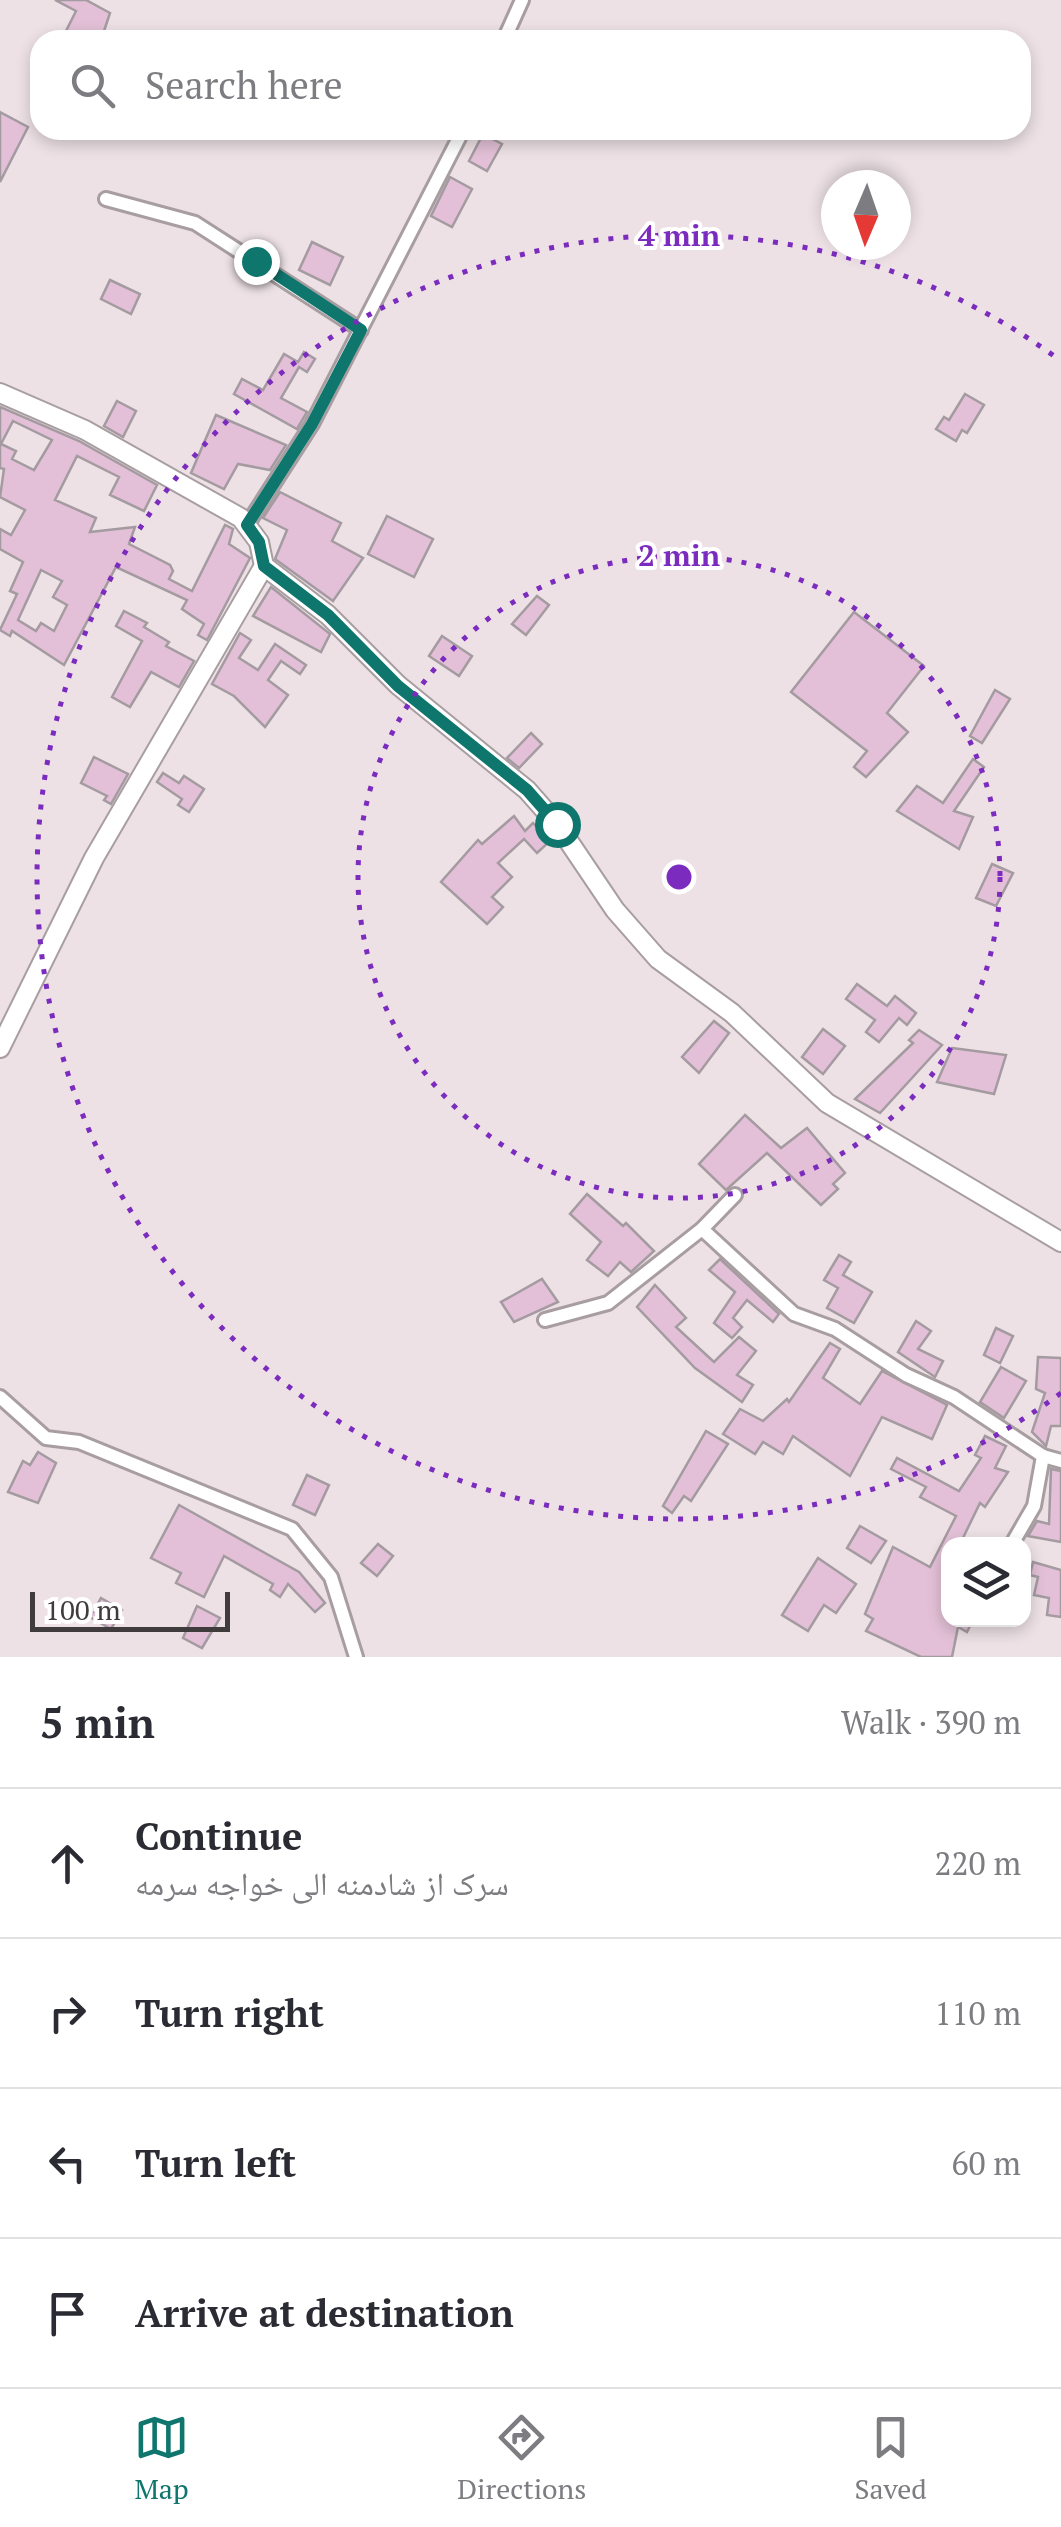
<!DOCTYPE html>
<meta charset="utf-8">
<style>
body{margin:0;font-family:"PT Serif","Noto Naskh Arabic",serif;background:#f7f7f7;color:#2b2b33}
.controls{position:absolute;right:30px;bottom:30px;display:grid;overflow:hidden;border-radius:20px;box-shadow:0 5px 15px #0003}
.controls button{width:90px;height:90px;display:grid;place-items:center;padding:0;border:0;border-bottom:2px solid #e1e1e2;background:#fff;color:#2b2b33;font:50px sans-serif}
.compass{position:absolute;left:821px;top:170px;width:90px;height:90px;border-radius:50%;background:#fff;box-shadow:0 5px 15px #0003;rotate:182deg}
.scale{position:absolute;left:30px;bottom:25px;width:200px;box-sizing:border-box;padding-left:10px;border:5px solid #403b3d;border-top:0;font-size:28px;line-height:35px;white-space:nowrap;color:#403b3d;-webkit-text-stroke:8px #fff;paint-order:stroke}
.stop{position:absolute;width:30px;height:30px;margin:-22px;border:8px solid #0f766e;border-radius:50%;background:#fff}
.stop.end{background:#0f766e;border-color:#fff;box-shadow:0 2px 10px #0008}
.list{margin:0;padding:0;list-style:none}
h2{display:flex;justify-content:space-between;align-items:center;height:130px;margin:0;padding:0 40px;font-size:42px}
h2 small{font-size:32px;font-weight:400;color:#7c7c81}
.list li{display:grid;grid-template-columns:65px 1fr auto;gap:30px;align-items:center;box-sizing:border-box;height:150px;padding:0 40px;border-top:2px solid #e1e1e2}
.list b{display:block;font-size:38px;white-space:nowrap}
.list p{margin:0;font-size:32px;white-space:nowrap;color:#7c7c81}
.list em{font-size:32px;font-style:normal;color:#7c7c81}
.icon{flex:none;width:55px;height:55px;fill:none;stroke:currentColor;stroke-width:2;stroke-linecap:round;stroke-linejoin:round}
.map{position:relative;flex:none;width:1061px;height:1657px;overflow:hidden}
.search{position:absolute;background:#fff;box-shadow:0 5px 15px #0003;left:30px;right:30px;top:30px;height:110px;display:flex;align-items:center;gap:25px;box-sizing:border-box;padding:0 35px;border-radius:30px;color:#7c7c81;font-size:38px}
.sheet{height:730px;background:#fff}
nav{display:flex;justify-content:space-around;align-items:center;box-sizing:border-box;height:140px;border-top:2px solid #e1e1e2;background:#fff;font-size:28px;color:#7c7c81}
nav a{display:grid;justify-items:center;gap:5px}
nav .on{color:#0f766e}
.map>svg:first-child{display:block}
.building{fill:#e3c0d7;stroke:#a49ba1;stroke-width:2.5;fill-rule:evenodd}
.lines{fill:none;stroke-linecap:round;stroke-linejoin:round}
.street-casing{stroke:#a89ea1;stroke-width:18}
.secondary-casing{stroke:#a89ea1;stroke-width:22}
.street{stroke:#fff;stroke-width:12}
.secondary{stroke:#fff;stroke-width:18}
.route{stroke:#0f766e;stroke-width:12}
.ring{fill:none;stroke:#7b2cbf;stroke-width:5;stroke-dasharray:5 10}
.centre{fill:#7b2cbf;stroke:#fff;stroke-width:5}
.ring-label{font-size:30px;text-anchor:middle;font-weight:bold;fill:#7b2cbf;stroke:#fff;stroke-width:8;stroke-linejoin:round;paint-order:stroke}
</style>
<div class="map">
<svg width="1061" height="1657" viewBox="0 0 1061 1657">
<rect width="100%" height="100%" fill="#ede1e5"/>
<g class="building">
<path d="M55,0h31l24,13 -9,27h-26l-11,-5 12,-24z"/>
<path d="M0,112l28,15 -28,55z"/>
<path d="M483,134l19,10 -15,27 -18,-10z"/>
<path d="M450,177l22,12 -20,38 -21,-11z"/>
<path d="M312,242l31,15 -13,28 -31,-15z"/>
<path d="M110,280l30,14 -9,20 -30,-15z"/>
<path d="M304,352l11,7 -8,13 -8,-5 -18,31 26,14 -10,17 -63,-35 8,-15 21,11 21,-36 14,8z"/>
<path d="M965,394l19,11 -17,28 -5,-3 -6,11 -20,-12 8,-12 5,3z"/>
<path d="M117,401l19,10 -13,26 -19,-11z"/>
<path d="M0,407l79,34 78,44 -13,26 -34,-16 9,-18 -42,-21 -22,44 41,18 -6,14 45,-5 -6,17 41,21 3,6 -4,8 23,12 33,-66 8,4 -4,15 21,14 -43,82 -9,-5 6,-11 -22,-15 5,-9 -71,-33 -52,98 -52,-34 -2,5 -10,-6 17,-36 -7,-3 13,-29 -23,-13v-20l11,6 14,-25 -25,-13 4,-28 -4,-1zM13,421l39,19 -18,30 -22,-11 4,-8 -15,-7zM41,570l21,11 -9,16 14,8 -13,26 -13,-8 -5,8 -18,-11z"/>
<path d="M216,415l70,30 -16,25 -32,-6 -14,25 -33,-16z"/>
<path d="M280,492l61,31 -9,18 31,17 -30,43 -58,-42 12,-29 -24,-12z"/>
<path d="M387,516l46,23 -19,38 -46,-23z"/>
<path d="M271,587l59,47 -9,18 -68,-36z"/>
<path d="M537,596l12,9 -23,30 -14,-11z"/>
<path d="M124,611l23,12 -3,4 25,15 -3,4 28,15 -15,26 -28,-15 -21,35 -18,-10 30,-56 -26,-15z"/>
<path d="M854,612l70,54 -37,47 21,19 -42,45 -12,-10 13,-16 -76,-59z"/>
<path d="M240,633l11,7 -12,18 19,12 17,-26 31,21 -6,9 -19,-13 -13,19 20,15 -23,32 -31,-31 -22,-12z"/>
<path d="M442,636l30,20 -13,20 -30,-20z"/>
<path d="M995,690l15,9 -28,44 -12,-7z"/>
<path d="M531,733l11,11 -23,24 -12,-10z"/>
<path d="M94,757l34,17 -17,30 -7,-4 3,-4 -26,-13z"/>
<path d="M973,759l11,8 -30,44 19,6 -14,32 -62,-38 20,-25 26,17z"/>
<path d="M163,773l16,10 5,-7 20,13 -15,23 -11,-7 4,-6 -25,-17z"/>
<path d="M514,816l11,15 8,-8 17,18 -13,12 -13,-14 -26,24 14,14 -20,20 11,10 -16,17 -46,-42 37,-42 4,4z"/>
<path d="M992,864l21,9 -17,33 -20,-8z"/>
<path d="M857,984l30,22 8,-10 21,17 -9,12 -8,-7 -20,24 -13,-10 9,-12 -29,-21z"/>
<path d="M714,1021l15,12 -30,40 -17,-16z"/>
<path d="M823,1029l22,17 -22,28 -21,-17z"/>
<path d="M919,1030l23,15 -30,33 -32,35 -25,-14 58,-56 -4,-3z"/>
<path d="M952,1048l54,7 -12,39 -57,-12z"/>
<path d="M745,1115l36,33 26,-20 38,45 -12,11 5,5 -17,16 -54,-52 -41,37 -27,-26z"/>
<path d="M587,1194l36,32 3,-3 28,28 -23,21 -11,-10 -12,14 -21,-16 14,-18 -31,-28z"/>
<path d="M839,1255l12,7 -8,13 29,17 -18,31 -27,-15 11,-20 -14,-8z"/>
<path d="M720,1259l59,55 -6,8 -26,-22 -14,18 9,9 -10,11 -18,-15 21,-31 -26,-22z"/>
<path d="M542,1279l16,23 -44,20 -13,-20z"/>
<path d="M655,1285l31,33 -10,9 38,35 25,-25 17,14 -19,24 16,10 -11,17 -47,-34 -58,-61z"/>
<path d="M916,1321l15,10 -13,18 25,12 -8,16 -37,-25z"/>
<path d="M996,1328l17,8 -13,27 -16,-8z"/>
<path d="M830,1343l10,6 -17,29 37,26 22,-33 65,34 -15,34 -50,-22 -32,59 -57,-40 -10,18 -20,-12 -8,12 -32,-20 17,-25 23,12 24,-22 2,3z"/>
<path d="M1038,1357l23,1v68h-10l-5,20 -14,-14 13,-39 -9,-4z"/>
<path d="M1001,1367l25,14 -22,37 -24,-16z"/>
<path d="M706,1431l22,13 -37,57 -7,-5 -12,17 -9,-7z"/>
<path d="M985,1436l21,10 -11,22 13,4 -23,35 -5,-4 -20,41h-12v76h25l-6,12 -9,-5 -6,30h-31l-55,-26 7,-12 -8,-5 28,-67 37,20 26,-51 -36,-19 6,-10 -35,-18 6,-11 62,33 22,-33 -6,-3z"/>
<path d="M38,1452l18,11 -18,40 -30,-11 15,-31 7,4z"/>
<path d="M1051,1469l10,2v71l-33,-6 9,-15 12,3z"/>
<path d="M307,1475l22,10 -14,30 -22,-10z"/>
<path d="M179,1505l120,67 26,31 -10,9 -27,-28 -8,13 -10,-7 3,-6 -49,-28 -20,41 -28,-14 5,-10 -30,-15z"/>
<path d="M860,1526l26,15 -15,22 -24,-15z"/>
<path d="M378,1544l15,12 -16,20 -16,-13z"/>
<path d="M818,1558l38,26 -20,29 -12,-8 -16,26 -26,-16z"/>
<path d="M1033,1562l28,8v47l-14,-2 2,-17 -15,-3 4,-18 -8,-2z"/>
<path d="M101,1598l21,12 -11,19 -21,-12z"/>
<path d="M197,1606l23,12 -18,30 -19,-10z"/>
</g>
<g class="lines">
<defs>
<g id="street">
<path d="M504,40l18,-40"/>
<path d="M106,199l89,24 166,107"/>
<path d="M247,525l65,-101 151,-294"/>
<path d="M702,1229l92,85 41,15 71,46 48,22 89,59 18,5"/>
<path d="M545,1320l63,-17 94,-74 33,-34"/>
<path d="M0,1397l46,41 33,4 213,87 39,48 25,80"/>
<path d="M1012,1544l22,-38 9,-50"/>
</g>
<g id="secondary">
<path d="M0,393l85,37 156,88 18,24 5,24 64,49 70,70 129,105 30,34 58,86 43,49 74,54 95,90 234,139"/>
<path d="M0,1048l94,-190 170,-292"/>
</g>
</defs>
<use href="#street" class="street-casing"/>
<use href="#secondary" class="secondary-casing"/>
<use href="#street" class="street"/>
<use href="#secondary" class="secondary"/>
</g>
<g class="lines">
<path class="route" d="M256,261l105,69 -49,94 -65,101 12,17 5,24 64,49 70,71 129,104 30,34"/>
</g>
<g class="ring">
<circle cx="679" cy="877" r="321"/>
<path d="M1061 1393A642 642 0 1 1 1061 361"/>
</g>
<circle cx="679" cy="877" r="15" class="centre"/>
<g class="ring-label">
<text x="679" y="246">4 min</text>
<text x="679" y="566">2 min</text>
</g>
</svg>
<div class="controls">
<button><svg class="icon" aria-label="layers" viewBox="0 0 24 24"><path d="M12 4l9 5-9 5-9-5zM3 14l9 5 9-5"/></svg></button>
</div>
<svg class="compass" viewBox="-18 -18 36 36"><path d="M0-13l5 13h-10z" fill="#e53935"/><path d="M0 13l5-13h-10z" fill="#7c7c81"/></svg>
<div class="scale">100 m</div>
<div class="stop" style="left:557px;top:824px"></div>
<div class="stop end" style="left:256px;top:261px"></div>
<div class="search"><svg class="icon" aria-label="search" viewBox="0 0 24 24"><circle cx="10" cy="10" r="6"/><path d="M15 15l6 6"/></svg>Search here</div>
</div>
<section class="sheet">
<h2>5 min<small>Walk · 390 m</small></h2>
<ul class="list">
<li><svg class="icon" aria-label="ahead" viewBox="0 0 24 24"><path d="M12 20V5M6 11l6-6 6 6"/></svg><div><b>Continue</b><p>سرک از شادمنه الی خواجه سرمه</p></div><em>220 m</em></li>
<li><svg class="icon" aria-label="right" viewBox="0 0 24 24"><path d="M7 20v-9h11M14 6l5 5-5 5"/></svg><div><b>Turn right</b></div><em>110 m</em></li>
<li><svg class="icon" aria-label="left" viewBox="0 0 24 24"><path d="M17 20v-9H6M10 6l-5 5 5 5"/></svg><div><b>Turn left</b></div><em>60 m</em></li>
<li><svg class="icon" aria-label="arrive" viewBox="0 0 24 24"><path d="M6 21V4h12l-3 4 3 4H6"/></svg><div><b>Arrive at destination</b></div></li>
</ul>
</section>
<nav>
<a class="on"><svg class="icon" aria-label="map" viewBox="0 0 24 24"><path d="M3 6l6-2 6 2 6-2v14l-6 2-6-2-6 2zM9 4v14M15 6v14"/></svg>Map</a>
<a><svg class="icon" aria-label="directions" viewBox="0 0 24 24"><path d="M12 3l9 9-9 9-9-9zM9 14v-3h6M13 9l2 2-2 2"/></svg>Directions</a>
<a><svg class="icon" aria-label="saved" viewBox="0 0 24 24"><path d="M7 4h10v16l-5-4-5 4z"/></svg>Saved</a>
</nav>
